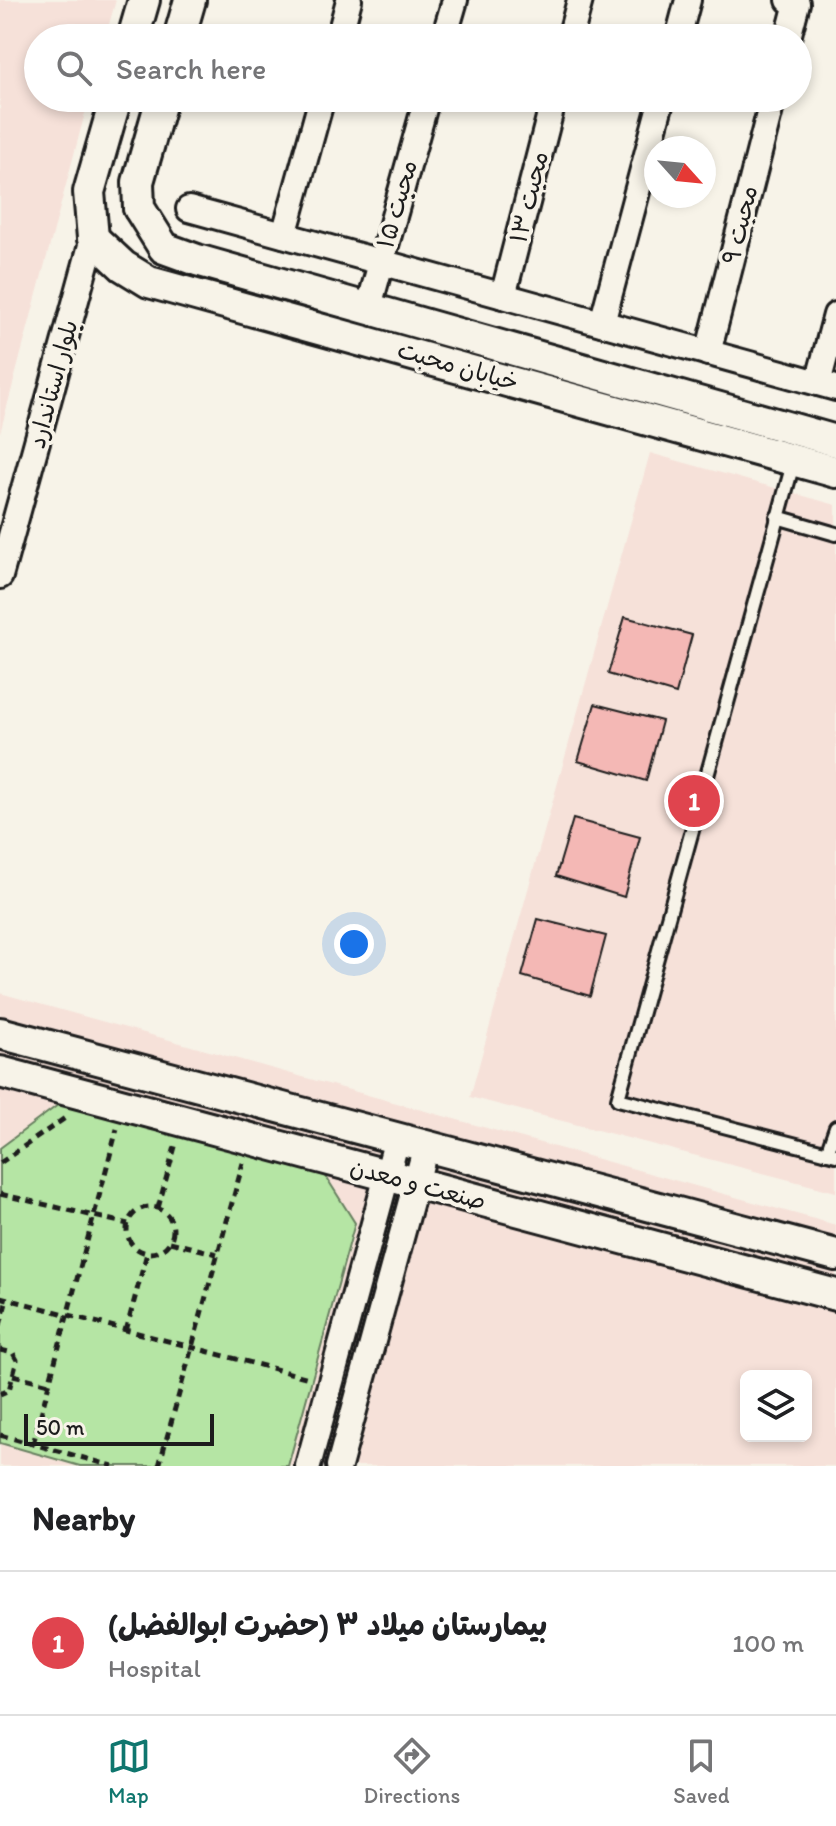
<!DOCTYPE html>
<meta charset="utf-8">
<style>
body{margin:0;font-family:Itim,"Playpen Sans Arabic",sans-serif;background:#f6f6f6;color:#202124}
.controls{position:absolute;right:24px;bottom:24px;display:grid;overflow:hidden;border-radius:12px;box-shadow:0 4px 12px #0003}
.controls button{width:72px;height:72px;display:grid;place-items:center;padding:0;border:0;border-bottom:2px solid #e0e0e0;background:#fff;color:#202124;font:40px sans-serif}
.compass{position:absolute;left:644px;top:136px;width:72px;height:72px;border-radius:50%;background:#fff;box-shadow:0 4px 12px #0003;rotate:117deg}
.scale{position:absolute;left:24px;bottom:20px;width:190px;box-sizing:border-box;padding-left:8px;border:4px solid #1c1c1c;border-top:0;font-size:22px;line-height:28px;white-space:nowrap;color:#1c1c1c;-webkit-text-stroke:6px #f7f3e8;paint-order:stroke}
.you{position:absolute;left:354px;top:944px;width:28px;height:28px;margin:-20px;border:6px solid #fff;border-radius:50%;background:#1a73e8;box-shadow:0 0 0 12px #1a73e833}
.badge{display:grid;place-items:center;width:52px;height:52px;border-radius:50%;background:#0f766e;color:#fff;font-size:26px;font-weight:700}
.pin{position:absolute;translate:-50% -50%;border:4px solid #fff;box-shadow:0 2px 8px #0006}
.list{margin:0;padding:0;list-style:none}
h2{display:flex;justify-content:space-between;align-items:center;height:104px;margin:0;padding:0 32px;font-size:34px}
h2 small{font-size:26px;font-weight:400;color:#757577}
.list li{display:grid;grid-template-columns:52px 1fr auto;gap:24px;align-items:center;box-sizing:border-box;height:144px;padding:0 32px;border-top:2px solid #e0e0e0}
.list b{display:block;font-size:30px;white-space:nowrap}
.list p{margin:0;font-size:26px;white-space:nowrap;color:#757577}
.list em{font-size:26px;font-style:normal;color:#757577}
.icon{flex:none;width:44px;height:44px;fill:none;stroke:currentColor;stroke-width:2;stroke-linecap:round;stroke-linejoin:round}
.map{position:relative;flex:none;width:836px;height:1466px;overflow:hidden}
.search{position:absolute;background:#fff;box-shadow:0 4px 12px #0003;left:24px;right:24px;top:24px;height:88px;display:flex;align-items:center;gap:20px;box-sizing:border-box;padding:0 28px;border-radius:44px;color:#757577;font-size:30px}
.sheet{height:248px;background:#fff}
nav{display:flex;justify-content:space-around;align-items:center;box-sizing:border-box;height:112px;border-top:2px solid #e0e0e0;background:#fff;font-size:22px;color:#757577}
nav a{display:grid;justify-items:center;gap:4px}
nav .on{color:#0f766e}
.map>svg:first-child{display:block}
.built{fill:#f6e1d9;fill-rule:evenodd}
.green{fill:#b5e5a4;stroke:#688060;stroke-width:2}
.building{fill:#f4b8b5;stroke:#1c1c1c;stroke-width:2}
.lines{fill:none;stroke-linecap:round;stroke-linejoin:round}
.service-casing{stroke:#1c1c1c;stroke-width:18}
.minor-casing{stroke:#1c1c1c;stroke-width:30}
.tertiary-casing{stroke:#1c1c1c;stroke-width:36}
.path{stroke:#1c1c1c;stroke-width:5;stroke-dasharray:8 6;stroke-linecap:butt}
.service{stroke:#f7f3e8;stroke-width:12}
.minor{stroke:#f7f3e8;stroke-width:24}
.tertiary{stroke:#f7f3e8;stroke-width:30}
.labels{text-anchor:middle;stroke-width:8;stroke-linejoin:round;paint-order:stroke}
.street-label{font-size:24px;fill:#1c1c1c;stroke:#f7f3e8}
</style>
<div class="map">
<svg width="836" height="1466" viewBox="0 0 836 1466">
<rect width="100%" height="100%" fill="#f7f3e8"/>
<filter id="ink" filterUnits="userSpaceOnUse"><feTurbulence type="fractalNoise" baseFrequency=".0125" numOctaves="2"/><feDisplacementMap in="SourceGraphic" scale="16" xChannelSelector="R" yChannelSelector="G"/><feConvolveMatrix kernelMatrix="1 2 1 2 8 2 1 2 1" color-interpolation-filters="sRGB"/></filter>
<g filter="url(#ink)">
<g class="built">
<path d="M0,0h116l-11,38h-67v60h51l-89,335z"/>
<path d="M650,453l186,52v687l-366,-95z"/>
<path d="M0,993l836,232v241h-836zM746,1376h60v60h-60z"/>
</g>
<path class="green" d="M66,1099l257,73 32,51 -67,243h-208l-80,-23v-295z"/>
<g class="building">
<path d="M625,617l67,18 -16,59 -68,-20z"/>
<path d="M595,704l67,17 -16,60 -68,-20z"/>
<path d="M573,819l67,18 -16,60 -68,-21z"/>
<path d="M538,919l68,17 -16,60 -68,-20z"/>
</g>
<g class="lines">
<defs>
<g id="service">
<path d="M794,460l-176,639 218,56"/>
<path d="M777,517l59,17"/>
<path d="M827,1153l9,-26"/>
</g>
<g id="minor">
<path d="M339,38l10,-38"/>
<path d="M444,38l11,-38"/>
<path d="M570,38l10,-38"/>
<path d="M678,38l10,-38"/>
<path d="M788,38l9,-35 -8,-3"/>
<path d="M189,209l647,179"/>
<path d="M284,235l38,-137"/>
<path d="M503,296l51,-198"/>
<path d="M368,310l59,-212"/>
<path d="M602,323l60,-225"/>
<path d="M708,353l65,-255"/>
<path d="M818,383l18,-68"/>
<path d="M0,576l93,-338"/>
<path d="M308,1466l89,-327"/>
<path d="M339,1466l87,-320"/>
</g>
<g id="tertiary">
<path d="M133,38l11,-38"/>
<path d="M179,38l11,-38"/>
<path d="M139,208l25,40 33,12 639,181"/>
<path d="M139,208l-1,-26 24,-84"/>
<path d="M93,238l30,28 26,16 687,190"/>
<path d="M93,238l-4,-46 27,-94"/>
<path d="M0,1033l836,222"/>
<path d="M0,1072l836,223"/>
</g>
</defs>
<use href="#service" class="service-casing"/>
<use href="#minor" class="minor-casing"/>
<use href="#tertiary" class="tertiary-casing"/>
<g class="path">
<path d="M0,1163l68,-47"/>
<path d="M0,1194l128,30"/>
<circle cx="150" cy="1230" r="23"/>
<path d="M158,1208l18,-65"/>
<path d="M170,1242l47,12"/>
<path d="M0,1297l309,81"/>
<path d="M0,1325l7,-26"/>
<path d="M126,1331l21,-78"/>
<path d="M0,1350l13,3 4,7 -8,30 -9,4"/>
<path d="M13,1375l36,9"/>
<path d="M0,1435l113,31"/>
<path d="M33,1444l84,-315"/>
<path d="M159,1466l84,-303"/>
</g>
<use href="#service" class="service"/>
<use href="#minor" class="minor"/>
<use href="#tertiary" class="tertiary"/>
</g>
</g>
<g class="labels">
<g class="street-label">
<text transform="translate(529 197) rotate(-76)" y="8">محبت ۱۳</text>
<text transform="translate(397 204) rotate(-74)" y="8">محبت ۱۵</text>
<text transform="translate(740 225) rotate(-76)" y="8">محبت ۹</text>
<text transform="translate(458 366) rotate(16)" y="8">خیابان محبت</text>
<text transform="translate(53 384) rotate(-75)" y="8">بلوار استاندارد</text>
<text transform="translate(418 1184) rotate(15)" y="8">صنعت و معدن</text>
</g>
</g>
</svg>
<div class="controls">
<button><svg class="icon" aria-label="layers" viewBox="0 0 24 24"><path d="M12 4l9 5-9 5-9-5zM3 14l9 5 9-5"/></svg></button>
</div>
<svg class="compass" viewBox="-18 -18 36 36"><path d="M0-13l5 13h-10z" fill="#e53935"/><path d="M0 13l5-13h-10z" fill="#757577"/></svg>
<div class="scale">50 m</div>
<div class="you"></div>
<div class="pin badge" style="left:694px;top:801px;background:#e0444e">1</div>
<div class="search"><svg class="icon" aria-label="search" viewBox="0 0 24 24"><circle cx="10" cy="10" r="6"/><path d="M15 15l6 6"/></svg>Search here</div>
</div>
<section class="sheet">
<h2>Nearby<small></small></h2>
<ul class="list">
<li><span class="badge" style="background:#e0444e">1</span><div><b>بیمارستان میلاد ۳ (حضرت ابوالفضل)</b><p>Hospital</p></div><em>100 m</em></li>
</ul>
</section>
<nav>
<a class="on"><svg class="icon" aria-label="map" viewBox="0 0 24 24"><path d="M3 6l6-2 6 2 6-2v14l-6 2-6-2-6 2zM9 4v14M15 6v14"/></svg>Map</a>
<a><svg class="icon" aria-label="directions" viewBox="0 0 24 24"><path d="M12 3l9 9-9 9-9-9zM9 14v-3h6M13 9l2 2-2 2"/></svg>Directions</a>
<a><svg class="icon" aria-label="saved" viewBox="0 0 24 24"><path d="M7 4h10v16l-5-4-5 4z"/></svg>Saved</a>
</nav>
